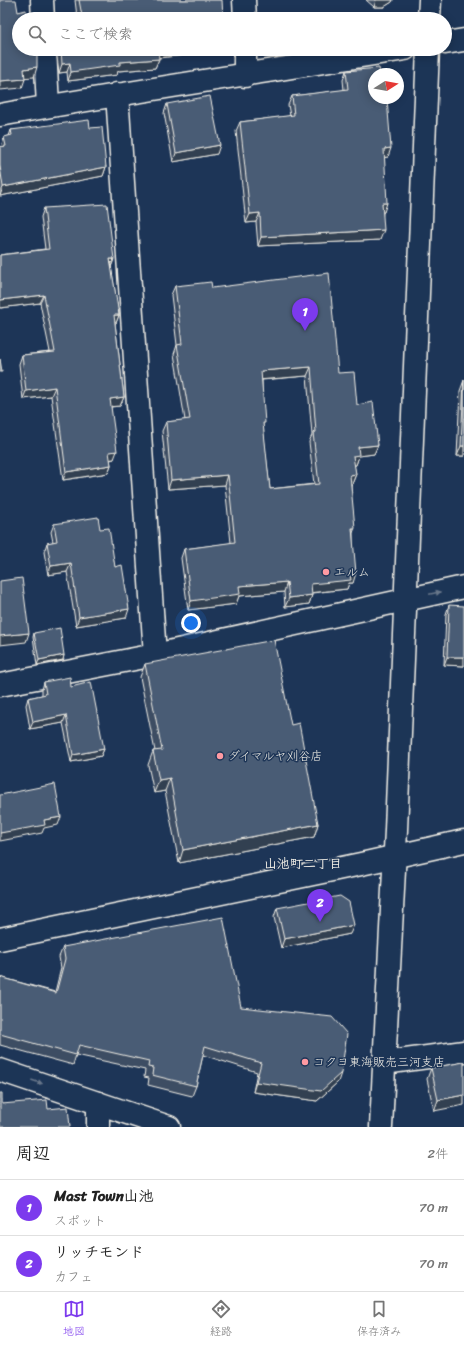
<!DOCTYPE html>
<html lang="ja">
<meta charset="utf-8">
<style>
body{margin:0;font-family:Sriracha,"Klee One",sans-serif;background:#f6f6f6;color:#222}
.compass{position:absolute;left:368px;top:68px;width:36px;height:36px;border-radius:50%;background:#fff;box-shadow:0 2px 10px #0003;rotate:79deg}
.you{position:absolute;left:191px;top:623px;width:14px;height:14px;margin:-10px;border:3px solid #fff;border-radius:50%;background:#1a73e8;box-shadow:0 0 0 6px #1a73e833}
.badge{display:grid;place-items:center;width:26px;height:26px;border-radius:50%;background:#7c3aed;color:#fff;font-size:13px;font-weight:700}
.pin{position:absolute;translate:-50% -33px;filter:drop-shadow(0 1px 2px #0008)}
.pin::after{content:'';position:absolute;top:21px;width:14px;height:12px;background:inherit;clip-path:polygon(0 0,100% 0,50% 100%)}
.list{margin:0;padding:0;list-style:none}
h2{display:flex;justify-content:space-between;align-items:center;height:52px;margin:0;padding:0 16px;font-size:17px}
h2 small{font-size:13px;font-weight:400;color:#767676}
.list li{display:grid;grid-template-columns:26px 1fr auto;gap:12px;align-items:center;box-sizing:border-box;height:56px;padding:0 16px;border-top:1px solid #e0e0e0}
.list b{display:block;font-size:15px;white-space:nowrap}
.list p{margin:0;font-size:13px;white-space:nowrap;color:#767676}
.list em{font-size:13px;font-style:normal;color:#767676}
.icon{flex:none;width:22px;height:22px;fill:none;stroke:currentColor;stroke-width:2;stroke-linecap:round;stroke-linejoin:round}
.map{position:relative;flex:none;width:464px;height:1127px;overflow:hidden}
.search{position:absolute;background:#fff;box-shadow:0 2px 10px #0003;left:12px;right:12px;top:12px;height:44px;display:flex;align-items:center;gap:10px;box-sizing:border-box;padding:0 14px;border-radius:22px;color:#767676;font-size:15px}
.sheet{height:164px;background:#fff}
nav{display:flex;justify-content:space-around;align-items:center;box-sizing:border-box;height:56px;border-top:1px solid #e0e0e0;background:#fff;font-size:11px;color:#767676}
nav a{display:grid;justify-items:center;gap:2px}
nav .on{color:#7c3aed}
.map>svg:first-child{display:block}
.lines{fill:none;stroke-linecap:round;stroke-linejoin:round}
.minor-casing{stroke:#f4f1e8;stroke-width:25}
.tertiary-casing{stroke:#f4f1e8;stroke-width:25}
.minor{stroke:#1d3557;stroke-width:22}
.tertiary{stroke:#1d3557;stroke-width:22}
.wall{fill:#3e4e64;stroke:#f4f1e8;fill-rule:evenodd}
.shaded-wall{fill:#324051;stroke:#f4f1e8}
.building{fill:#485b74;stroke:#f4f1e8;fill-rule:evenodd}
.oneway{fill:#68778a}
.poi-dot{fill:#ff9aa2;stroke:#1d3557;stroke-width:1.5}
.labels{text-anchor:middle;stroke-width:3;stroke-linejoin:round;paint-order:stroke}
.poi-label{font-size:12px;fill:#f4f1e8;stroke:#1d3557;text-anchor:start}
.neighbourhood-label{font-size:13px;font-weight:bold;fill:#f4f1e8;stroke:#1d3557}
</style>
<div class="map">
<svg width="464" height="1127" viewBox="0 0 464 1127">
<rect width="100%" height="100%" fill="#1d3557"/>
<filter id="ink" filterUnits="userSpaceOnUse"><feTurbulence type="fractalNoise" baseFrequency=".025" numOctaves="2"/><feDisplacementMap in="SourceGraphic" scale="8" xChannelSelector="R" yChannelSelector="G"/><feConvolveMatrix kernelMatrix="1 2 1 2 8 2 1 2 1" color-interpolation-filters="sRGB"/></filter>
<g filter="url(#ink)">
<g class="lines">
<defs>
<g id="minor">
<path d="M42,0l1,19"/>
<path d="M244,0l1,19"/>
<path d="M429,19l1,-19"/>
<path d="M445,43l19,-3"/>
<path d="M45,49l3,57"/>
<path d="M245,49v27"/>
<path d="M117,94l38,561"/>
<path d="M0,115c134,-24 270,-44 405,-66"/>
<path d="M0,685l155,-30 309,-68"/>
<path d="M384,1063l80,-11"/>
<path d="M0,1070l169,57"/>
<path d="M98,1103v24"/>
<path d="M381,1127l15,-297 32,-781"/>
</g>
<path id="tertiary" d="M0,939l361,-75 103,-23"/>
</defs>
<use href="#minor" class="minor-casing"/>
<use href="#tertiary" class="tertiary-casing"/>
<use href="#minor" class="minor"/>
<use href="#tertiary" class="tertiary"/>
</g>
<g class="wall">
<path d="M75,0h147l-145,17z"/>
<path d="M366,0h27l-1,2 -8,5h-10z"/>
<path d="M56,49h167l-1,2 -63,7v1l-4,9 -37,3 -1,4 -49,6 -1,-9 -8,1z"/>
<path d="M346,71l42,86h-4v55h-1l-3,28 -122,6 -2,-24 -10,1 -10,-92 4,-9 50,-6 -2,-11 4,-9 52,-6 -1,-10z"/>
<path d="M167,104l50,50 -44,8 -9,-49z"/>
<path d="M90,128l16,39 -3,9 -103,20v-49h1l3,-10 5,-1 2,-6z"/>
<path d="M44,208l70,51 -3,8 8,48 -3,8h-1l9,74 -4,9 -9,1 3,52 -4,1 1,5 -3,8 -45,7 -12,-84 -28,3 -4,-35 3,-9 28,-3 -10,-49 -40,5v-53l45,-6 -4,-32z"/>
<path d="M175,286l37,2 126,85 19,32 21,40 -4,9 -15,2 -3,9h-2l2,9 -4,10h-1l2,50v49h-4l-2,6 -35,4v2l-3,9 -24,3 -1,-15 -45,4 -3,8 -48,6 -7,-52 3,-9 47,-6 -6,-58 -57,4 -6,-58 4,-9 19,-2 -11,-66 3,-9 -6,-50zM307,376l5,59 -3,7 5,42 -44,5 -7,-61 -1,-48z"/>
<path d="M464,380v76h-7l3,-65z"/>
<path d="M54,524l46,5 15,38 11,51 -50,8 -9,-54 -19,3 -4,-23 3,-9 6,-1 -2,-10z"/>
<path d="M449,605l15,61 -20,-1 2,-51z"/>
<path d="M34,633l30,22 -1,5 -26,5 -4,-28z"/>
<path d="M145,664l146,61 27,99 -4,13 -135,26 -14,-72 -11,2 -6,-28 5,-14h2l-15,-74z"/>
<path d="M44,682l27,5 33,62 -3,7 -30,6 -8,-39 -33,6 -4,-24 2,-7 14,-3v-5z"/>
<path d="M277,908l73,26 -69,14 -7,-31z"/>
<path d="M63,947l178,60 97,75 -21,19 -64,-9 4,-20 -54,-17 -7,31 -4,10 -44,-11 1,-7 -5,-1 1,-7 -69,-15 -3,10 -73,-20v-68l55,15 6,-24 -2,-11z"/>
<path d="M464,1062l-30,49 -7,-32 4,-11z"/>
</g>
<g class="shaded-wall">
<path d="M376,0h17l-1,2 -8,5h-10z"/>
<path d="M158,49h65l-1,2 -67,7z"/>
<path d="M159,59l-4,9 -37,3 -1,4 -49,6 3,-9 49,-10z"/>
<path d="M70,63l-3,9 -8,1 3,-9z"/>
<path d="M37,67l-3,10 -14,1 4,-9z"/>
<path d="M25,79l-3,9 -22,2v-9z"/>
<path d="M220,145l-3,9 -44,8 3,-9z"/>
<path d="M391,148l-3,9 -7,1 3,-9z"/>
<path d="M106,167l-3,9 -103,20 3,-9z"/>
<path d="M382,203h5l-3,9 -5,1z"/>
<path d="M260,213l-4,9 -10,1 4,-9z"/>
<path d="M384,230l-4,10 -122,6 3,-9z"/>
<path d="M110,259h4l-3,8z"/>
<path d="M44,295l-4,8 -40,5v-8z"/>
<path d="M114,315h5l-3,8 -5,1z"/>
<path d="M311,367l-4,9 -49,4 3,-9z"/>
<path d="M55,387l-4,9 -28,3 3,-8z"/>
<path d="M124,397l-4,9 -13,1 3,-8z"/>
<path d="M378,445l-4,9 -15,2 -3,9 -6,1 3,-10 5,-9z"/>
<path d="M461,446h3v10h-7z"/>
<path d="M117,451l-3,8 -8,1 3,-8z"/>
<path d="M111,465l-3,8 -45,7 3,-8z"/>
<path d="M356,474l-4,10h-6l4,-9z"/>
<path d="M228,475l-3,10 -57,4 3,-9z"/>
<path d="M352,528h3l-4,9z"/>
<path d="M71,563l-4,9 -19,3 3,-9z"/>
<path d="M356,573l-3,10h-4l-2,6 -39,4 3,-9 39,-10z"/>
<path d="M287,582l-3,10 -45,4 -3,8 -48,6 3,-9 48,-15z"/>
<path d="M312,595l-3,9 -24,3 4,-9z"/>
<path d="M129,609l-3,9 -50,8 3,-9z"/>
<path d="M29,633l-3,9 -26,3v-9z"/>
<path d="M64,655l-1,5 -26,5 2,-5z"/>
<path d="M447,657h17v9l-20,-1z"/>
<path d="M66,715l-3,8 -33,6 3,-7z"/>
<path d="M104,749l-3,7 -30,6 2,-7z"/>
<path d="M170,778l-5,13 -11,2 5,-13z"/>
<path d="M61,817l-3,8 -14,3 -2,5 -42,8v-8l44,-13z"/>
<path d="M318,824l-4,13 -135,26 4,-13z"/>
<path d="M354,925l-4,9 -69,14 3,-9z"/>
<path d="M341,1073l-3,9 -21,19 -64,-9 3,-10z"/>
<path d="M464,1095v10l-30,6 4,-11z"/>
</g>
<g class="building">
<path d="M0,0h16l2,12 8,-2 1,9h-8v30h18v18l-13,2 1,10 -25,2z"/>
<path d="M79,0h143l1,19h-158l17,-3z"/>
<path d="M61,49h97l1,10 -39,3v3l-49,7 -1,-9 -8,1z"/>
<path d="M379,68l1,6h-6v24h8v1h5l4,49 -7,1 3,54h-5l2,27 -123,7 -1,-24 -10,1 -10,-92 54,-7 -2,-19 56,-7 -2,-18z"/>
<path d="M210,96l10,49 -44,8 -9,-49z"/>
<path d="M89,120l1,8 12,-1 4,40 -103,20 -3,-21v-19l6,-1 -2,-9 8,-2 -1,-5z"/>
<path d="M107,204l7,55h-4l9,56h-5l10,82 -14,2 7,52 -8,1 2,13 -45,7 -11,-85 -29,4 -4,-36 33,-3 -11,-57 -44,5v-45l49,-6 -5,-41z"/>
<path d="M329,273l9,100 16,-1 3,33 16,-3 5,43 -20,2 1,8 -6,1 3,18 -6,1 5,53h-3l4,45 -6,1 1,6 -40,4 1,11 -23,3 -2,-16 -48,4 1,8 -49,7 -7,-52 51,-7 -7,-67 -57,5 -5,-58 24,-3 -13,-74 5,-1 -7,-58 36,-4 1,6zM311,367l5,65 -3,1 6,51 -49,5 -7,-66h2l-4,-52z"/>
<path d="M0,359l2,13h-2z"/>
<path d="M464,380v66h-3z"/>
<path d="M98,517l2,12 9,-1 6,39 7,-2 7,44 -50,8 -8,-54 -20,3 -4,-23 10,-2 -3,-17z"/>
<path d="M22,578l7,55 -29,3v-55z"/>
<path d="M449,605l15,1v51h-17z"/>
<path d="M60,628l4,27 -25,5 -5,-27z"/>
<path d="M274,640l17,85 8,-2 19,101 -135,26 -13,-72 -11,2 -6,-29 9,-1 -17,-86z"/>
<path d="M70,677l1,10 20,-5 13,67 -31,6 -7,-40 -33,7 -5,-24 18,-4 -2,-12z"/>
<path d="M55,784l6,33 -17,3 1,5 -45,8v-38z"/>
<path d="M340,896l9,6 5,23 -70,14 -7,-31z"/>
<path d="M223,917l18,90 91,10 15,17 -6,39 -20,18 -65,-9 5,-19 -56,-17 -9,40 -44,-11 1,-7 -5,-1 1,-6 -70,-16 -3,10 -76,-21v-57l56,16 9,-34 -2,-12z"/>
<path d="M464,1062v33l-26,5 -7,-32z"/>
<path d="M0,1093h2v11l45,-4 1,9 20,-2 2,20h-70z"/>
</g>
<defs><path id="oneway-solid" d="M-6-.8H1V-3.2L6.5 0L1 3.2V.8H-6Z"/></defs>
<g class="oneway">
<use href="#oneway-solid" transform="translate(435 593) rotate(-12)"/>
<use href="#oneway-solid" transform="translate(37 1082) rotate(19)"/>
</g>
</g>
<g class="poi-dot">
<circle cx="326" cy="572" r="4"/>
<circle cx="220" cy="756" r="4"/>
<circle cx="305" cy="1062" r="4"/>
</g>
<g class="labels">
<g class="poi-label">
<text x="334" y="576">エルム</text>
<text x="228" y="760">ダイマルヤ刈谷店</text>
<text x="313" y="1066">コクヨ東海販売三河支店</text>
</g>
<g class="neighbourhood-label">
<text x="303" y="868">山池町二丁目</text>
</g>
</g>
</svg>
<svg class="compass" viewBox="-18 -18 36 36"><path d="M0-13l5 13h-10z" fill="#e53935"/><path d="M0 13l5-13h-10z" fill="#767676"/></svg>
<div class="you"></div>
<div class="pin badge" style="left:305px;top:331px">1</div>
<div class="pin badge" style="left:320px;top:922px">2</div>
<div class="search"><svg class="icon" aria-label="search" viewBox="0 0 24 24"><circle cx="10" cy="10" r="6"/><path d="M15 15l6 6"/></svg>ここで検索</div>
</div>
<section class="sheet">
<h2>周辺<small>2件</small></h2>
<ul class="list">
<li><span class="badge">1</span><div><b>Mast Town山池</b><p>スポット</p></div><em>70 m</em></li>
<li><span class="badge">2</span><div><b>リッチモンド</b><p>カフェ</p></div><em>70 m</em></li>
</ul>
</section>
<nav>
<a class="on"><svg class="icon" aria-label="map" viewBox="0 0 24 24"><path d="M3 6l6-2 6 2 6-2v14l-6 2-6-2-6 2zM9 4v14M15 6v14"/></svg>地図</a>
<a><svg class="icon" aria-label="directions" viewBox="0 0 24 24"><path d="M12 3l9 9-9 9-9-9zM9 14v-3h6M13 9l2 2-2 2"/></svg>経路</a>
<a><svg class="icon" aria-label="saved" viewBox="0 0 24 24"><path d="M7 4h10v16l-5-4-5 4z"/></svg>保存済み</a>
</nav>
